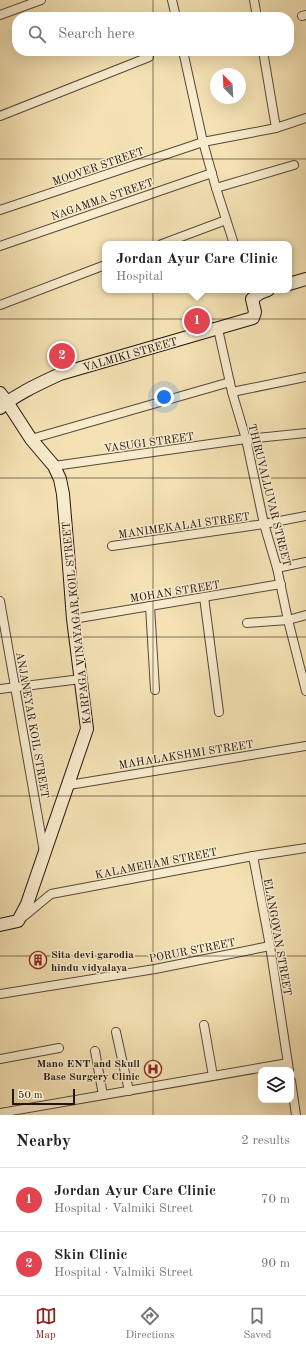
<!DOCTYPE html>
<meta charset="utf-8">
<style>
body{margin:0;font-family:"Old Standard TT",serif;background:#f6f6f6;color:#222}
.controls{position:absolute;right:12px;bottom:12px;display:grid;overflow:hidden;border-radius:8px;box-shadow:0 4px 16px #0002}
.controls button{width:36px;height:36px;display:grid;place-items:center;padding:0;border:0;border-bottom:1px solid #e0e0e0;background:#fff;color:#222;font:20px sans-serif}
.compass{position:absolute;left:210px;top:68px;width:36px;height:36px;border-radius:50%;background:#fff;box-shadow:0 4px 16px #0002;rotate:336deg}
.scale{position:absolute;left:12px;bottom:10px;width:63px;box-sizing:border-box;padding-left:4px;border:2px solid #24140d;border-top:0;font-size:11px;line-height:14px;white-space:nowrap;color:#24140d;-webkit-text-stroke:3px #f8ecce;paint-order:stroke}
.you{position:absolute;left:164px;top:397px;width:14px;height:14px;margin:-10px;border:3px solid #fff;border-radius:50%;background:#1a73e8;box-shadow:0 0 0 6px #1a73e833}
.badge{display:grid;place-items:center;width:26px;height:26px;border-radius:50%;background:#8f2418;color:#fff;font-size:13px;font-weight:700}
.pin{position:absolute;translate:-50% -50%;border:2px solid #fff;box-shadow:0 1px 4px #0006}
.popup{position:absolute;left:102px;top:241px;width:190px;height:52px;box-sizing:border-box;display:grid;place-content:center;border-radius:8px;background:#fff;filter:drop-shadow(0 1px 3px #0005);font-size:13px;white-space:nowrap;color:#767676}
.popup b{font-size:15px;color:#222}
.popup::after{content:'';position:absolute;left:50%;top:100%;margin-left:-8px;border:8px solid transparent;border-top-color:#fff}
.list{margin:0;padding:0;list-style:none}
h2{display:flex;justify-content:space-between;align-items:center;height:52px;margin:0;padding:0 16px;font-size:17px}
h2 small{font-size:13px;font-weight:400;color:#767676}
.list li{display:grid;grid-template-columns:26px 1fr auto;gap:12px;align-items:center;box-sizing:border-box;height:64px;padding:0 16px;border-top:1px solid #e0e0e0}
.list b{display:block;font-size:15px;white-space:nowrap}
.list p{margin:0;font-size:13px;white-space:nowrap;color:#767676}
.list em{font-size:13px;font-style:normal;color:#767676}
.icon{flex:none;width:22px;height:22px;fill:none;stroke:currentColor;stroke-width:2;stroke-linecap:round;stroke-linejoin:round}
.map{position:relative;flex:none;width:306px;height:1115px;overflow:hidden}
.search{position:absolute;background:#fff;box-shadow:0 4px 16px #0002;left:12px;right:12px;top:12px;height:44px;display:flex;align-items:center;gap:10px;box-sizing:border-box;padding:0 14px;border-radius:16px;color:#767676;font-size:15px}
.sheet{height:180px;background:#fff}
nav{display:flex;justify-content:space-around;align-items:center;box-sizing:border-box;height:56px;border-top:1px solid #e0e0e0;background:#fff;font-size:11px;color:#767676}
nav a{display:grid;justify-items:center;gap:2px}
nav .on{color:#8f2418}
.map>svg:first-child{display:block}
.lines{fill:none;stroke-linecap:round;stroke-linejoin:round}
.street-casing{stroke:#584837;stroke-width:10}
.secondary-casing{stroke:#24140d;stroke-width:14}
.street{stroke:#f8ecce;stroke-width:8}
.secondary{stroke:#f8ecce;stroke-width:12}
.grid{fill:none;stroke:#24140d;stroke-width:1;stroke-opacity:0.55}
.labels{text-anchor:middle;stroke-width:3;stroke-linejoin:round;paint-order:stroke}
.street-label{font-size:11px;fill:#24140d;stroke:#f8ecce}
.poi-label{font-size:11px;font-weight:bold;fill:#24140d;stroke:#f8ecce;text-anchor:start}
</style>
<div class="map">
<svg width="306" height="1115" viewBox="0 0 306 1115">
<rect width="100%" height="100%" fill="#f4e2b4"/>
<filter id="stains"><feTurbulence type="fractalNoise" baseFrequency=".005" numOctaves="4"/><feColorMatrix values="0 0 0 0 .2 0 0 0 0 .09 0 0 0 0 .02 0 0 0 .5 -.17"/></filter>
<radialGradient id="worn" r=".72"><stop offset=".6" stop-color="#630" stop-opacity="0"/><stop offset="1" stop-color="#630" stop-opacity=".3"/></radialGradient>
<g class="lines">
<defs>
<g id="street">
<path d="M172,0l4,17"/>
<path d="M254,0l3,17"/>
<path d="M0,15l41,-15"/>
<path d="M302,16l4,-1"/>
<path d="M183,51l20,91 13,46 18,56"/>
<path d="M0,116l149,-59"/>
<path d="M276,128l30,-10"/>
<path d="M216,188l78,-23"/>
<path d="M0,210l203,-68 73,-14 -13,-77"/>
<path d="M162,244l64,-24"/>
<path d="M0,246l212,-73"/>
<path d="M0,305l105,-40"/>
<path d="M218,329l14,63 14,47 18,85 13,44 11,52 18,71"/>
<path d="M232,392l74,-15"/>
<path d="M31,439l199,-57"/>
<path d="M54,466l192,-27 60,-6"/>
<path d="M112,546l152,-22 42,-8"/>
<path d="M277,568l29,-6"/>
<path d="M204,597l15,115"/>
<path d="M0,601l44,251"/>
<path d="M150,606l5,84"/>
<path d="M73,619l208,-35"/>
<path d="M247,623l41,-3 18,-5"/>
<path d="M0,689l81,-10"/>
<path d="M69,785l237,-39"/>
<path d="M253,856l17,90 19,124"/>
<path d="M22,918l29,-24 202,-38 53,-8"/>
<path d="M0,994l155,-25 115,-23"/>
<path d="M204,1025l9,51"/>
<path d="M116,1032l13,59"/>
<path d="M95,1051l8,44"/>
<path d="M0,1059l59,-11"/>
<path d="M291,1081l5,34"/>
<path d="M0,1113l288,-50"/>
</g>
<g id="secondary">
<path d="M289,284l17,-5"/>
<path d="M0,393l7,9 24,37 23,27 6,13 3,15 5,59 5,66 14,110 -60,175 -9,17 -18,4"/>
<path d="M0,408c18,-15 39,-24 60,-34l193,-56 2,-6 -3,-13 8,-6 8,-3"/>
</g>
</defs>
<use href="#street" class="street-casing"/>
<use href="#secondary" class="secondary-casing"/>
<use href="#street" class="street"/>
<use href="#secondary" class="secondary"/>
</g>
<path class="grid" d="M153,0v17M153,51v1064M0,159h306M0,319h306M0,478h306M0,637h306M0,796h306M0,956h306"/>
<defs>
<symbol id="building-ring" viewBox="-11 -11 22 22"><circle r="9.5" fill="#f8ecce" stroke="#8f2418" stroke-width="1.5"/><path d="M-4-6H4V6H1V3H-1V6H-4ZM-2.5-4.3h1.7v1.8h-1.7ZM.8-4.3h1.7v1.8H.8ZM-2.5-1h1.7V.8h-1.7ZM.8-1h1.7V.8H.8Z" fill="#8f2418"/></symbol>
<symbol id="hospital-ring" viewBox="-11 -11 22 22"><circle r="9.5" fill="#f8ecce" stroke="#8f2418" stroke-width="1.5"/><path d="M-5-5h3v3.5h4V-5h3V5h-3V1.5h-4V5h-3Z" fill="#8f2418"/></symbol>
</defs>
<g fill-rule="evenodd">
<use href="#building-ring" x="28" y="950" width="20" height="20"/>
<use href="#hospital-ring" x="143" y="1059" width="20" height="20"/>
</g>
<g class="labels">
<g class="street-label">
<text transform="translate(98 166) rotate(-19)" y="4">MOOVER STREET</text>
<text transform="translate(102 199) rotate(-19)" y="4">NAGAMMA STREET</text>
<text transform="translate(130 354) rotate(-16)" y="4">VALMIKI STREET</text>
<text transform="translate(149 442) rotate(-8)" y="4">VASUGI STREET</text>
<text transform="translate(270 495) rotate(76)" y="4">THIRUVALLUVAR STREET</text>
<text transform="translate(184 525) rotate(-8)" y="4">MANIMEKALAI STREET</text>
<text transform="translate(175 591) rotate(-9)" y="4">MOHAN STREET</text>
<text transform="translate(76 623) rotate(-96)" y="4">KARPAGA VINAYAGAR KOIL STREET</text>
<text transform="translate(33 725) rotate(80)" y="4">ANJANEYAR KOIL STREET</text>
<text transform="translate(186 754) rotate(-9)" y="4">MAHALAKSHMI STREET</text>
<text transform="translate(156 863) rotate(-11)" y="4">KALAMEHAM STREET</text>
<text transform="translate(278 937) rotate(80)" y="4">ELANGOVAN STREET</text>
<text transform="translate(192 950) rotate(-11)" y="4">PORUR STREET</text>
</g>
<g class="poi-label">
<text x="51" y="958">Sita devi garodia<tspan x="51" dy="13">hindu vidyalaya</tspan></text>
<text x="140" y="1067" text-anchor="end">Mano ENT and Skull<tspan x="140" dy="13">Base Surgery Clinic</tspan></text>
</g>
</g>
<rect width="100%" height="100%" filter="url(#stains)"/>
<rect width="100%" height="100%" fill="url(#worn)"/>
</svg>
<div class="controls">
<button><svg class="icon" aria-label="layers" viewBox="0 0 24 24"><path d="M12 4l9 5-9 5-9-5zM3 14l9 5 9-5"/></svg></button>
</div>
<svg class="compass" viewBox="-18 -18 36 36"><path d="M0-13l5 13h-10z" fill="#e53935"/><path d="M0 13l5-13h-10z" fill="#767676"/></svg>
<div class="scale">50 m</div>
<div class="you"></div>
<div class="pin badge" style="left:197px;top:321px;background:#e0444e">1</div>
<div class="popup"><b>Jordan Ayur Care Clinic</b>Hospital</div>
<div class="pin badge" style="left:62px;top:356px;background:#e0444e">2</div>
<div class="search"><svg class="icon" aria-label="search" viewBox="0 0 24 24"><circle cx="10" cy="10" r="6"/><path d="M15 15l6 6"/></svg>Search here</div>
</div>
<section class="sheet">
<h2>Nearby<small>2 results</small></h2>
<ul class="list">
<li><span class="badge" style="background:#e0444e">1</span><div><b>Jordan Ayur Care Clinic</b><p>Hospital · Valmiki Street</p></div><em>70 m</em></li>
<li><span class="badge" style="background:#e0444e">2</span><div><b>Skin Clinic</b><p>Hospital · Valmiki Street</p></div><em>90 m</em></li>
</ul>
</section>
<nav>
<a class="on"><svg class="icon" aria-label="map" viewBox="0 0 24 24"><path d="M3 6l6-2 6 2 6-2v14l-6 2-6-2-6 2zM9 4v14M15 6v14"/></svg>Map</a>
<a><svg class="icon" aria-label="directions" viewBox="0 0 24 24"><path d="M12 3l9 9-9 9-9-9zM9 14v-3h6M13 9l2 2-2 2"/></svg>Directions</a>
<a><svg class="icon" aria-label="saved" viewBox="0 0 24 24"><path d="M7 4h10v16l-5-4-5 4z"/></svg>Saved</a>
</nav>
